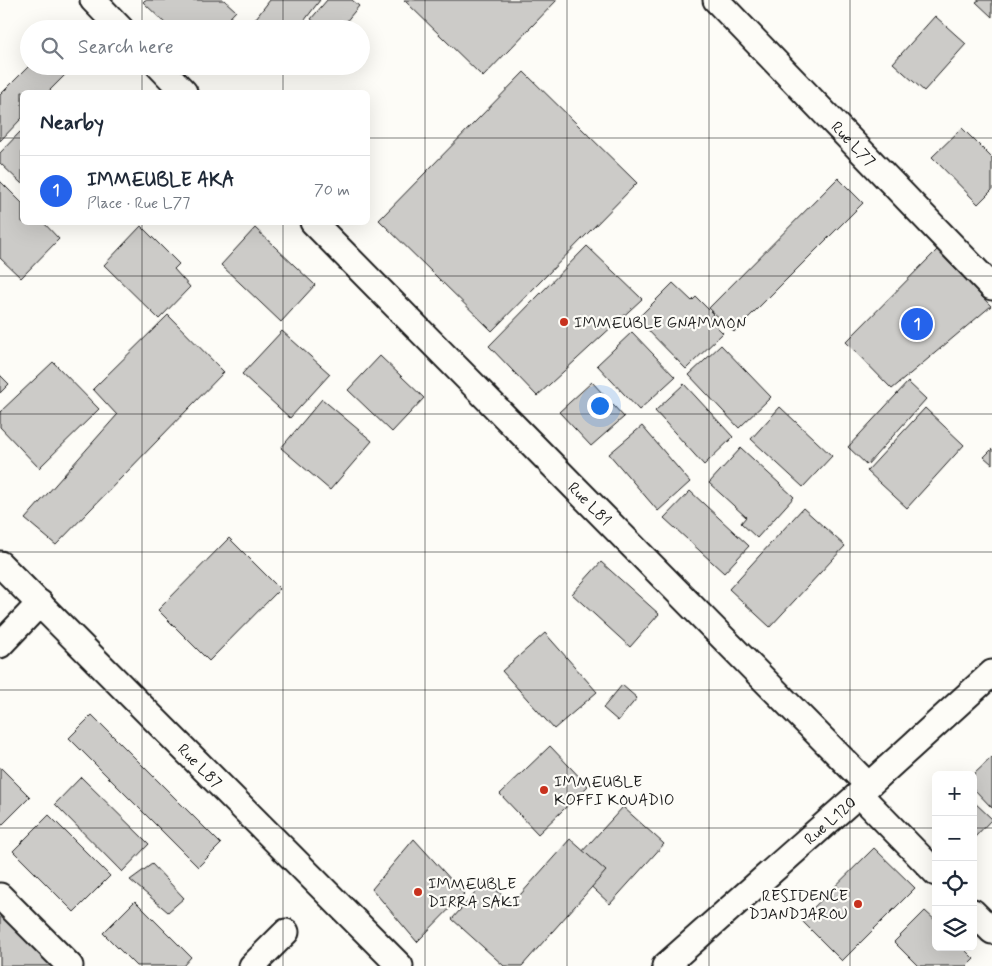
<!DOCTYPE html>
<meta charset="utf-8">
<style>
body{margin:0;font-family:Mynerve,sans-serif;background:#f2f2f3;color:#1f2937}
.controls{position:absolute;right:15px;bottom:15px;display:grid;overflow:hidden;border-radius:8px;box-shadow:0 5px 20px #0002}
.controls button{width:45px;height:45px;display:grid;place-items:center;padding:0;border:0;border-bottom:1px solid #e0e1e3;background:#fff;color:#1f2937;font:25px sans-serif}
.you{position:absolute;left:599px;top:405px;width:18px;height:18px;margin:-12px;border:4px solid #fff;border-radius:50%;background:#1a73e8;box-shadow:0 0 0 8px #1a73e833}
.badge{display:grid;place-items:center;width:32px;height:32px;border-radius:50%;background:#2563eb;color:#fff;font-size:16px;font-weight:700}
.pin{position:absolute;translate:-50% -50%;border:2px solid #fff;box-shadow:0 1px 5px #0006}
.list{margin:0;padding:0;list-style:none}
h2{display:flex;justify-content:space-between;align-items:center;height:65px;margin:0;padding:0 20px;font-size:21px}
h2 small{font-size:16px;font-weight:400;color:#747a83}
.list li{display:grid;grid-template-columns:32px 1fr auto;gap:15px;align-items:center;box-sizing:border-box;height:70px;padding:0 20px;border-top:1px solid #e0e1e3}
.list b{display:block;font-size:19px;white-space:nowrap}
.list p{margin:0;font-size:16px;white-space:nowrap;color:#747a83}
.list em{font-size:16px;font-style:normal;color:#747a83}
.icon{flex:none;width:28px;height:28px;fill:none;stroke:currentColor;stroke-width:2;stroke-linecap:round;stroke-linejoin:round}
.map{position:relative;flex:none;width:992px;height:966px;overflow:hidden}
.search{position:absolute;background:#fff;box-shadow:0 5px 20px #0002;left:20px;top:20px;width:350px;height:55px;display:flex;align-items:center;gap:12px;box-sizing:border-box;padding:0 18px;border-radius:28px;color:#747a83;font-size:19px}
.panel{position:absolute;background:#fff;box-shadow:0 5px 20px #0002;left:20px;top:90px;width:350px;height:135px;border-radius:8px}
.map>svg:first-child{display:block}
.building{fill:#cccbc8;stroke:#1c1c1c}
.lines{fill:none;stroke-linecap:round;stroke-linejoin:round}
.minor-casing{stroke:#1c1c1c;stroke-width:29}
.minor{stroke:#fdfcf7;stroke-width:25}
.grid{fill:none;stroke:#1c1c1c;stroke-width:1;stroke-opacity:0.55}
.poi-dot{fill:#c8321e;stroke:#fdfcf7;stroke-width:2}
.labels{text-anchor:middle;stroke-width:4.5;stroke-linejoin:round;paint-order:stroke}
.street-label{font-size:16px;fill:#1c1c1c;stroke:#fdfcf7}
.poi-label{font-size:16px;fill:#1c1c1c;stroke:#fdfcf7;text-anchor:start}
</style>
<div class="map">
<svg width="992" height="966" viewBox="0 0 992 966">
<rect width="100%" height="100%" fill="#fdfcf7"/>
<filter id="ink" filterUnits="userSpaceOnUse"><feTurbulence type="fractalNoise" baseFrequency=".02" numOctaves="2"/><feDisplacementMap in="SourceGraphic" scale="10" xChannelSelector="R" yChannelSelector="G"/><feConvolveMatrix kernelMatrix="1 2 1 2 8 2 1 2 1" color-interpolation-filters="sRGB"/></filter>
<g filter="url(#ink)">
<g class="building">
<path d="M145,0h79l12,11 -17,18h-48l-28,-27z"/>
<path d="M270,0h50l-22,29h-37l-8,-7z"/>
<path d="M327,0h25l7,6 -19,23h-17l-12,-10z"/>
<path d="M404,0h153l-74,77z"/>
<path d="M979,0h13v17l-16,-15z"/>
<path d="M935,16l31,28 -42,47 -31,-28z"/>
<path d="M72,23l6,6h-12z"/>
<path d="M29,66h45l-26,26h-26v26l-22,23v-46z"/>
<path d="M524,72l113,111 -145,148 -113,-111z"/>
<path d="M962,128l30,30v32l-14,14 -46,-47z"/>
<path d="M20,132l2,3v49l-22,-21v-10z"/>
<path d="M838,178l25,25 -129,129 -25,-24z"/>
<path d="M0,181l22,22v19h21l16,17 -38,39 -21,-20z"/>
<path d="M141,226l38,38 -5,5 16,18 -31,32 -55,-54z"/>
<path d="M255,228l60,57 -34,37 -60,-57z"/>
<path d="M587,246l55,53 -105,97 -48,-50z"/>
<path d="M937,250l54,56 -99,83 -46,-47z"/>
<path d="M673,283l19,18 4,-4 17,17 -4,5 14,14 -37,36 -49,-50z"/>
<path d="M168,315l56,57 -168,173 -31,-26 92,-104 -24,-26z"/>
<path d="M282,331l48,43 -40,44 -48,-44z"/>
<path d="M632,332l43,45 -36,33 -42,-45z"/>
<path d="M721,345l50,52 -32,31 -50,-53z"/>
<path d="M380,356l44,42 -32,34 -44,-42z"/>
<path d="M53,362l46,47 -60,59 -39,-41v-15z"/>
<path d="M0,375l9,9 -9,9z"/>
<path d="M592,382l32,35 -33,29 -32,-34z"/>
<path d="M908,382l18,17 -59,66 -19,-18z"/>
<path d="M684,384l49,53 -29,28 -49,-54z"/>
<path d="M322,399l50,42 -42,49 -49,-42z"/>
<path d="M780,407l52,49 -29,31 -52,-48z"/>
<path d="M925,408l39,37 -57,63 -40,-37z"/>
<path d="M642,426l48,56 -32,29 -49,-57z"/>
<path d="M741,448l53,49 -37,41 -16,-15 5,-6 -37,-34z"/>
<path d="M992,449v15l-8,-7z"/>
<path d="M690,491l59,55 -25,27 -60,-55z"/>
<path d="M803,508l42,38 -75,81 -41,-38z"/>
<path d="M229,538l51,51 -71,72 -51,-51z"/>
<path d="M601,562l58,52 -29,33 -58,-53z"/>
<path d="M545,633l52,59 -43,37 -52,-58z"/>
<path d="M622,685l15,13 -19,23 -15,-13z"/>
<path d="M92,715l129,129 -23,23 -129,-129z"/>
<path d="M550,746l38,40 -50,48 -38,-40z"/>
<path d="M992,757v51l-19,-20v-13z"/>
<path d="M0,767l30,30 -30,30z"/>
<path d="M81,777l68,67 -27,28 -67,-68z"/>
<path d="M973,801l19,18 -19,20z"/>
<path d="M623,807l41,37 -54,60 -41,-38z"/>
<path d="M49,815l61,61 -36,36 -61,-61z"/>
<path d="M414,839l50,55 -47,48 -45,-53z"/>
<path d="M570,839l36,32 -84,95h-18l-52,-47 34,-38 26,23z"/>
<path d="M874,848l41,40 -73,73 -41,-41z"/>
<path d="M152,864l32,34 -16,14 -38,-32z"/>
<path d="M135,901l56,56 -8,9h-47l-33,-33z"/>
<path d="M0,911l55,55h-55z"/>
<path d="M925,911l11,10v26h26l12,12 -7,7h-49l-24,-24z"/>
</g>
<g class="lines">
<defs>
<g id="minor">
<path d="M93,0l28,29"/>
<path id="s1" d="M716,0l276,287"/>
<path d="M159,66l25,26"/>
<path id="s2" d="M313,222l555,563"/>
<path id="s3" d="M0,564l400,402"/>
<path d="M0,645l40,-42"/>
<path d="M859,794l77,79"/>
<path d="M0,896l70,70"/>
<path d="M973,912l19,19"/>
<path d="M252,966l34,-34"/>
<path id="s4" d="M665,966l194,-172 133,-121"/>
</g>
</defs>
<use href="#minor" class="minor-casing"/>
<use href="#minor" class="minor"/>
</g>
</g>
<path class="grid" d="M142,0v29M283,0v29M425,0v966M567,0v966M709,0v966M850,0v966M142,66v26M283,66v26M0,138h22M368,138h624M142,222v744M283,222v744M0,276h992M0,414h992M0,552h992M0,690h992M0,828h936M973,828h19"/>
<g class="poi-dot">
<circle cx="564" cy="322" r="5"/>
<circle cx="544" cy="790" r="5"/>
<circle cx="418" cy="892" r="5"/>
<circle cx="858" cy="904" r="5"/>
</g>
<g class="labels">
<g class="street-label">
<text dy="6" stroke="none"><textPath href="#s1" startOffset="199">Rue L77</textPath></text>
<text dy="6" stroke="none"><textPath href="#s2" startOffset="395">Rue L81</textPath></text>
<text dy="6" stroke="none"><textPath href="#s3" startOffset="284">Rue L87</textPath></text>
<text dy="6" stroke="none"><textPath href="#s4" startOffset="220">Rue L120</textPath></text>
</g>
<g class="poi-label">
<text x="574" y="328">IMMEUBLE GNAMMON</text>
<text x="554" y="787">IMMEUBLE<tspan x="554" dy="18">KOFFI KOUADIO</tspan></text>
<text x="428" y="889">IMMEUBLE<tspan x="428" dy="18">DIRRA SAKI</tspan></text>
<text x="848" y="901" text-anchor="end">RESIDENCE<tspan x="848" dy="18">DJANDJAROU</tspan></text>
</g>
</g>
</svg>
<div class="controls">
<button>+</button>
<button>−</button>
<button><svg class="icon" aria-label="locate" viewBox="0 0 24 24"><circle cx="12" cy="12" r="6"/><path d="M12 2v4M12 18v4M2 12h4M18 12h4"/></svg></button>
<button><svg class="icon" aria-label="layers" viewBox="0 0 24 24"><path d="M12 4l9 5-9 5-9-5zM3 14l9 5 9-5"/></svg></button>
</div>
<div class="you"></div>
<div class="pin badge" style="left:917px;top:324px">1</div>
<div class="search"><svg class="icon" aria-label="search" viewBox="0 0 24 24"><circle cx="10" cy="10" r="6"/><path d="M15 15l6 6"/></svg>Search here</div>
<section class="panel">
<h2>Nearby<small></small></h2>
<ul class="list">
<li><span class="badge">1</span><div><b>IMMEUBLE AKA</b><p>Place · Rue L77</p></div><em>70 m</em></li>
</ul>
</section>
</div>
